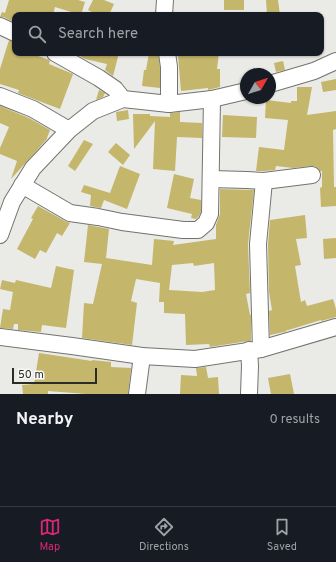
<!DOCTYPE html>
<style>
body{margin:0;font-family:Overpass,sans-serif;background:#20242c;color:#f1f3f6}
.compass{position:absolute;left:240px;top:68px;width:36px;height:36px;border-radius:50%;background:#171b24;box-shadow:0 1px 3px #0004;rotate:51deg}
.scale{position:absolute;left:12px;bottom:10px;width:85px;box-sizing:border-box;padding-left:4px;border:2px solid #2b2b2a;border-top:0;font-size:11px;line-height:14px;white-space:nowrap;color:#2b2b2a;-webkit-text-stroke:3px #f7f7f3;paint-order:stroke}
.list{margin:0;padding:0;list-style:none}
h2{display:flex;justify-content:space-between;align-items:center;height:52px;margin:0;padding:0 16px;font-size:17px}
h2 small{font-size:13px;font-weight:400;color:#9ea1a6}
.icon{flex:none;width:22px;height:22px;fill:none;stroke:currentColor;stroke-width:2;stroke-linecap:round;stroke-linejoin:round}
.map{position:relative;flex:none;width:336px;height:394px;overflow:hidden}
.search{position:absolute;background:#171b24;box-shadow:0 1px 3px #0004;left:12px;right:12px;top:12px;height:44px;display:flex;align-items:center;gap:10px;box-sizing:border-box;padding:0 14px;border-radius:8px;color:#9ea1a6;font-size:15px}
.sheet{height:112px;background:#171b24}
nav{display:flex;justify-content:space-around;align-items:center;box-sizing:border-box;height:56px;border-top:1px solid #363941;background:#171b24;font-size:11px;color:#9ea1a6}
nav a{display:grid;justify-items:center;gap:2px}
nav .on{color:#db2777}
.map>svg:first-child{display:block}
.building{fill:#c4b66b;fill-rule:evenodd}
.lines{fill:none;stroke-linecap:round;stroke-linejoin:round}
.minor-casing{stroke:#73736f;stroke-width:18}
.minor{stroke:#fff;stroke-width:16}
</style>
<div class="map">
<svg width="336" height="394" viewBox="0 0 336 394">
<rect width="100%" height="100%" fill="#eaeae6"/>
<g class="building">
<path d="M9,0h69l7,2 -4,13 -26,-8 -2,8h-38v8l-11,-6h-4l2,-5 3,1z"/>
<path d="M93,0h11l10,4 -5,11h-12l-9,-5z"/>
<rect x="224" y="0" width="20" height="10"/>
<path d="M266,0h12l2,15h-13z"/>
<path d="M9,40l6,2v11h15l19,7 1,1 -1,3 24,10 -13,35 -42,-16 1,-3 -19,-6v-15z"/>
<path d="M75,53h44l-6,23 -8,-6 2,-6 -22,-5z"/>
<path d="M149,53h9l2,15v20l-18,-2 2,-16h2z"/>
<path d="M197,53h22l-2,16h3v18l-12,3v-2l-27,3 -3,-35 19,-2z"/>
<path d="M283,61l2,9 -9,2 -2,-9z"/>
<path d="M336,79v11l-13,2 -2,-10z"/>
<path d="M297,87h15l-5,28 29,-4v18l-3,1 1,57h2v19l-15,1 -1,-19 2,-1v-16h-2l-5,-5h-4l-18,2 -17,-2 -1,4 -11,1h-8l3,-24 25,3 4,-30 -23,-2 1,-18 25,3v-2h6z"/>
<path d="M99,90l6,3 -2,4 -7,3z"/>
<path d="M0,106l29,12 21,12 -3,8v1l-36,40 6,-18 -17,-7v-6l9,-21 -9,-4z"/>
<path d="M128,110l1,9 -12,2 -1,-9z"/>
<path d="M180,112v10l22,1v15l-25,-1 -2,34 -22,-2 2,-48 -21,28 -1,-35h17v2l20,1v-4z"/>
<path d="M223,115l34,2 -1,21 -34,-1z"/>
<path d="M84,140l9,4 -18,27 -7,-5z"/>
<path d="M116,143l14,12 -7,10 -15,-13z"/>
<path d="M120,166l20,8 -13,35 -23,-9 -3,8 -11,-2 1,-11 -10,-3 3,-7 26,8z"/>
<path d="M174,174l20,5 -4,19 11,2v12l-3,5 -2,2 -5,-1 1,-4 -25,-6z"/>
<path d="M220,189l34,1 -6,54 2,49 -4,1 4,21h1v26h-3l-38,6 -1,-3 -23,1 -1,-31 -21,-1v-11h-5l1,-19 -24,-4 -5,22 6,2 -5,42 -50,-7 2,-35 9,1 9,-40 -18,-2 4,-37 21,4 -3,29 46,7 2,-26 20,2 -1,4 43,-6v-14l4,-11zM193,263l1,3 20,-3 1,27 -13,2 -33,-2 3,-25z"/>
<path d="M38,206l27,15 5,2 -8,13 -5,-3 -11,20 -6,-3 -5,9 -18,-10 16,-30 -2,-1z"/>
<path d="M305,215l2,23 -11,1 5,26 -6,1 6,36 4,-2 2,6 26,-7 3,10v8l-15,4v-1l-36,11 1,1h-2l-14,3 -1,-24 3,-1 -3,-18 -1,-48 2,-24z"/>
<path d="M336,238v20l-12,1 -1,-20z"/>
<path d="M56,266l18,4 -8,58 -24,-3 -1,7 -23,-2v-6h-4l-1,5 -13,-1 3,-19 7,1 3,-18 -13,-3 2,-9 13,3 1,-3 35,8z"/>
<path d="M39,353l53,8v-1l19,2v5l20,1 -3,26h-42l-38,-3v3h-25l-1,-9 12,-1z"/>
<path d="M206,367l2,11 10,-1 1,17h-39l1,-19 16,1 -1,-8z"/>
<path d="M290,374l4,20h-23l-3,-16z"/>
</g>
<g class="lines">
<defs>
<g id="minor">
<path d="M164,15l1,-15"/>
<path d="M0,26l15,7"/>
<path d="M55,53l44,25 16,11 8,10"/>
<path d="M167,53l2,14v37"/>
<path d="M270,84l44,-13 22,-10"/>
<path d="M0,96l33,13 36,21"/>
<path d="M211,179l36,1 17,1 48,-6"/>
<path d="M22,185l48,28 28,4 24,5 61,8h15l8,-7 4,-9 2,-115"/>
<path d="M0,235l12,-33 21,-34 36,-38 24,-19 30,-12 46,5 43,-5 34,-8"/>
<path d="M0,337l72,9 70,10 53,3 66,-10 75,-22"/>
<path d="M261,349l-3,-105 6,-63"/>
<path d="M249,350l1,16 -1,28"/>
<path d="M137,394l5,-38"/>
</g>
</defs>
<use href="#minor" class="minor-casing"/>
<use href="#minor" class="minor"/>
</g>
</svg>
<svg class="compass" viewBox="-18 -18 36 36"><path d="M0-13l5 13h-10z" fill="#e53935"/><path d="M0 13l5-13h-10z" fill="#9ea1a6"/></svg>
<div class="scale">50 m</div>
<div class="search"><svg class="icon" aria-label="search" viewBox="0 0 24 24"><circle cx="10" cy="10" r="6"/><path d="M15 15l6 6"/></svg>Search here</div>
</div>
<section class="sheet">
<h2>Nearby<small>0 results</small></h2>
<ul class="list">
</ul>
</section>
<nav>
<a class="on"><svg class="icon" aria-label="map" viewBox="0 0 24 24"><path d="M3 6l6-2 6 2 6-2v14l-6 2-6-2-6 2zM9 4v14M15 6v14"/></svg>Map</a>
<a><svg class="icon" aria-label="directions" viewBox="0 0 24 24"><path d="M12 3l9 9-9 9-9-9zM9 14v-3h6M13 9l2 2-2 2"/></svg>Directions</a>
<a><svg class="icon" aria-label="saved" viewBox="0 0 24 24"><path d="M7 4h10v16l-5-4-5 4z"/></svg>Saved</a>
</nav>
